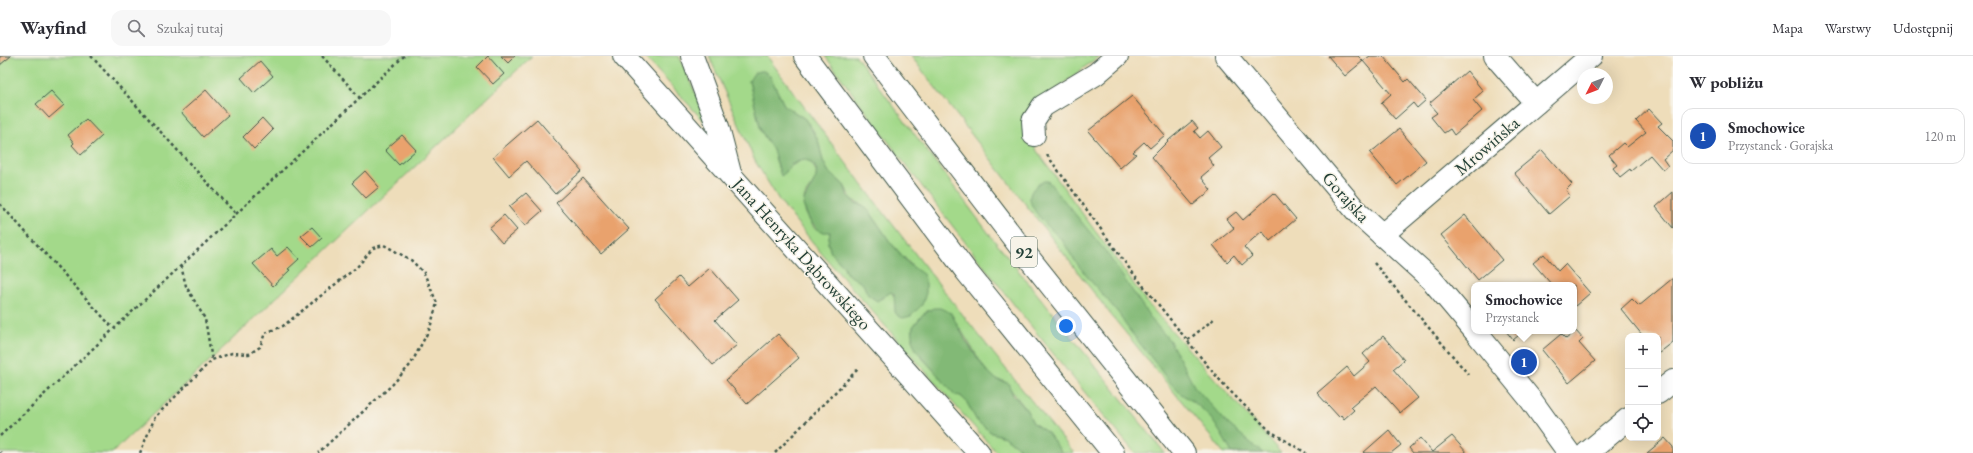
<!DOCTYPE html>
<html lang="pl">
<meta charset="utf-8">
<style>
body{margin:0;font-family:"EB Garamond",serif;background:#f7f7f7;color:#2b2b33}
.controls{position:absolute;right:12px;bottom:12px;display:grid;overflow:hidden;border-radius:8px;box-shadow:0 4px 16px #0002}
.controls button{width:36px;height:36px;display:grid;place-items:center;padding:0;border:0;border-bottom:1px solid #e1e1e2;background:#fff;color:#2b2b33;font:20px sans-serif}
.compass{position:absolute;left:1577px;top:12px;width:36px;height:36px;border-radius:50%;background:#fff;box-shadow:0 4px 16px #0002;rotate:228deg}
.you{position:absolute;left:1066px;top:270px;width:14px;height:14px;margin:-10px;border:3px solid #fff;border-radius:50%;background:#1a73e8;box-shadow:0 0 0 6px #1a73e833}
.badge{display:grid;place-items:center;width:26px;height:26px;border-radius:50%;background:#db2777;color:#fff;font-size:13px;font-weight:700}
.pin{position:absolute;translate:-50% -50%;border:2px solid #fff;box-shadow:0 1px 4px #0006}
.popup{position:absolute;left:1471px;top:226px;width:106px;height:52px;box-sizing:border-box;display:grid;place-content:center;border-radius:8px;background:#fff;filter:drop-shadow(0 1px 3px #0005);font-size:13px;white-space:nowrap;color:#7c7c81}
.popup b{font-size:15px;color:#2b2b33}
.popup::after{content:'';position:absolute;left:50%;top:100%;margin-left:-8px;border:8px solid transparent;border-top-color:#fff}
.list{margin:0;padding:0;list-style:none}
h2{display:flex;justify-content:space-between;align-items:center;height:52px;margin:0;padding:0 16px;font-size:17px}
h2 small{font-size:13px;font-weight:400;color:#7c7c81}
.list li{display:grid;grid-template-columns:26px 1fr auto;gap:12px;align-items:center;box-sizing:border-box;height:56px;margin:0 8px 8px;padding:0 8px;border:1px solid #e1e1e2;border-radius:12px}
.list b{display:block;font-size:15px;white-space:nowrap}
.list p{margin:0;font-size:13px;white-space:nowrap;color:#7c7c81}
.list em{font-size:13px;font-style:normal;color:#7c7c81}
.icon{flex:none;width:22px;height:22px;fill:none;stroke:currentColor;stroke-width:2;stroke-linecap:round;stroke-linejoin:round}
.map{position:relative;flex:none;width:1673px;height:397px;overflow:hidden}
header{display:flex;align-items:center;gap:24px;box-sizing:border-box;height:56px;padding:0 20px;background:#fff;border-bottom:1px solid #e1e1e2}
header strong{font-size:19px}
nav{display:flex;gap:22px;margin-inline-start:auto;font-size:14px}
.search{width:280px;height:36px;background:#f7f7f7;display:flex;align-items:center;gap:10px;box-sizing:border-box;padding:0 14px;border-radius:12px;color:#7c7c81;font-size:15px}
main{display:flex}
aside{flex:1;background:#fff}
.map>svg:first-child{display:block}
.green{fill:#a3d98a;stroke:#618b5f;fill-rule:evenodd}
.forest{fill:#82b976;stroke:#507b55}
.building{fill:#e9a26d}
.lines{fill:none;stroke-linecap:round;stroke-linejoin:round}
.minor-casing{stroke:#3e5548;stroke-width:24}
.primary-casing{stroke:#3e5548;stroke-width:24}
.path{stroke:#3e5548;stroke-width:2.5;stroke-dasharray:3 3;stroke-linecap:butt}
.minor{stroke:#fff;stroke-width:22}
.primary{stroke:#fff;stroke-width:22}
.labels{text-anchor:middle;stroke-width:3;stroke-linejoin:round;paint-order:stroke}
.shield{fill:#f7f3e8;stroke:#60746a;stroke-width:1}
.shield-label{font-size:17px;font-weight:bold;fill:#1f3d34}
.street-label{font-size:18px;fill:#1f3d34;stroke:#f7f3e8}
</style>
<header>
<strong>Wayfind</strong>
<div class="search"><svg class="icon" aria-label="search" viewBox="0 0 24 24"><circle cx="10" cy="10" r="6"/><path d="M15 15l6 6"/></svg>Szukaj tutaj</div>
<nav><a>Mapa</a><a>Warstwy</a><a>Udostępnij</a></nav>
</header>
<main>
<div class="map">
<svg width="1673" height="397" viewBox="0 0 1673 397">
<rect width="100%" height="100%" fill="#f7f3e8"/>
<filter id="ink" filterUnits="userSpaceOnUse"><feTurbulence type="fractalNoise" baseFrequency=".025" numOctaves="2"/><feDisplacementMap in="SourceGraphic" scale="8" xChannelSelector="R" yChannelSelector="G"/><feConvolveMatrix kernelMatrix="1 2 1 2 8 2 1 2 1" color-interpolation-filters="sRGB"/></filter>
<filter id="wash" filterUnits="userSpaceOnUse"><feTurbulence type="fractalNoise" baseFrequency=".012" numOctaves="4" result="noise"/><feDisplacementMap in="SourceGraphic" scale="16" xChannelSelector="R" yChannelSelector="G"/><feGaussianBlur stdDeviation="0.9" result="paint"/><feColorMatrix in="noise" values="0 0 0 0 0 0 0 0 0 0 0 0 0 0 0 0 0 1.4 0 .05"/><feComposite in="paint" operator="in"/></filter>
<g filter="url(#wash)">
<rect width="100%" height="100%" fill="#eeddba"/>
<g class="green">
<path d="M0,0h532l-420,397h-112z"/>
<path d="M644,0h35l33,74z"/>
<path d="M709,0h58c98,135 201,268 307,397h-12l-14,-19 -15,-11 -7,-14 -22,-28 -7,-1 -5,-3 -7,-8 -24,-39 -33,-20 -11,11 -4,6 -1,7v6l11,19 25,26 18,16 11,20 15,12 13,4 14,11 2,5h-24l-175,-199 -43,-54 -24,-39zM770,20l14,29 21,14 8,11 5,10 5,21 5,10 16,14 8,15 11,5 7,7 20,30 24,26 -20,29 -3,-6 -10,8 -16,-10 -1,-5 -18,-11 -2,-6 -13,-14 -3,-10 2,-11 -15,-3c-5,-8 -13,-18 -11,-29 1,-12 17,-18 11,-31 -2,-5 -6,-8 -11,-10l-13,7 -6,7 -7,-5 -5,-18 -12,-19 -12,-50z"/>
<path d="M825,0h31l137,183 172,214h-30c-108,-129 -211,-261 -310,-397z"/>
<path d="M911,0h188l-64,50 -3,35 5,10 112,154 132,148h-57l-113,-138z"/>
</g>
<g class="forest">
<path d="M759,15h5l6,5 14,29 21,14 13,21 5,21 5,10 16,14 4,11 7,7 8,2 7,7 20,30 20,23 14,10 2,9v9l-4,12 -11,11 -8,2 -5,-2 -3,-4 -1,-18 -3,-2 -14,9 -9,-6 -5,-11 -17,-11 -2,-6 -13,-14 -3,-10 2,-11h-10l-10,-11 -7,-16c2,-16 29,-35 1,-46l-13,6 -6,8 -4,3 -8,-26 -12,-19 -12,-50 5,-8z"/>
<path d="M1044,125h4l58,71 46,68 18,21 24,45 34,38 35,29h-31c-10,-17 -19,-37 -36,-49 -5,-5 -12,-7 -17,-12 -11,-11 -20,-24 -29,-36 -11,-14 -23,-27 -31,-42 -14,-18 -30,-33 -43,-52 -6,-7 -9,-16 -15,-23 -9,-9 -30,-27 -31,-40 -1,-9 8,-15 14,-18z"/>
<path d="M934,252h6l11,5 15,28 19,28 12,11 11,3 5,12 13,14 7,14 15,10 14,20h-41l-2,-5 -14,-11 -13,-4 -15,-12 -11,-20 -5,-5 -6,-1 -39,-45 -4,-10 1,-13 9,-12z"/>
</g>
<g id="blocks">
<g class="building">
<path d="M0,0h11l-11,9z"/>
<path d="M488,0l16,18 -11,10 -16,-17z"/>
<path d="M501,0h14l-7,7z"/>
<path d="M1328,0h30l5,5 -18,15z"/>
<path d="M1370,0h13l22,26 3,-3 18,21 -9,8 -4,-5 -18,16 -14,-16 10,-9 -28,-33z"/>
<path d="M260,5l13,15 -19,17 -13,-15z"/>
<path d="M1467,15l16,20 -10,9 9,11 -28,24 -4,-6 -6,4 -13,-16 6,-4 -8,-9z"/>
<path d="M206,34l22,25 -25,22 -22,-25z"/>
<path d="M51,35l13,14 -15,13 -13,-14z"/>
<path d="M1132,40l33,39 -15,13 -6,-6 -11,10 3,2 -16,14 -32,-37z"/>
<path d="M1649,53l13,14 -4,3 15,15v9l-10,9 5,7 -5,4 -13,-15 -19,16 -1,-2 -10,8 -7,-9 4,-3 -8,-10 14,-12 4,4 19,-15 -10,-11z"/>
<path d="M262,62l11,12 -19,19 -11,-12z"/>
<path d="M86,63l16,17 -21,19 -9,-10 2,-2 -6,-8z"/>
<path d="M537,63l45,52 -27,23 -29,-33 -17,15 -16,-19z"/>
<path d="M1192,65l6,7 -4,3 6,7 8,-7 13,16 -13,11 6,8 -13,11 10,13 -18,15 -41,-48 17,-17z"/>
<path d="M1399,73l27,32 -29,24 -27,-32z"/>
<path d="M402,79l14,15 -17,15 -14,-15z"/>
<path d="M1542,94l30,34 -6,6 4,6 -21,18 -35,-41z"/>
<path d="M365,115l14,16 -13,11 -14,-15z"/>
<path d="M583,122l46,51 -28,25 -45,-51z"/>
<path d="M1673,136v36l-17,-21z"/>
<path d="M526,137l16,18 -17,15 -16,-19z"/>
<path d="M1274,137l22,26 -26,22 -8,-10 -18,16 8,9 -10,9 -8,-10 -7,7 -14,-17 21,-17 -7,-9 9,-7 7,8z"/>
<path d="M504,159l13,15 -15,13 -13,-15z"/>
<path d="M1465,159l37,45 -24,20 -37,-45z"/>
<path d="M312,171l10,11 -10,9 -11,-11z"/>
<path d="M288,191l11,12 -11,10 2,1 -17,16 -20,-22 18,-15 6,7z"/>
<path d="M1544,198l14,17 7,-7 25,29 -16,14v-22h-22l-19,-22z"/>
<path d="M710,212l28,32 -23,20 22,25 -24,20 -58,-66 24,-22 9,10z"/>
<path d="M1673,222v64l-15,12v-18h-15l-22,-27 11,-10 7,7z"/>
<path d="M1506,275h18l-11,9z"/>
<path d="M1576,275l7,8 -4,4 16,18 -26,22 -27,-33 19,-16 5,5z"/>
<path d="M778,278l21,24 -52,46 -21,-24z"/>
<path d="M1383,280l21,24 -11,9 25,29 -18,15 -24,-27 -25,21 3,3 -10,9 -3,-4 -2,2 -22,-24 30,-26 7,9 16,-14 -7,-8z"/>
<path d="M1389,374l12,15 -10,8h-28z"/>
<path d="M1452,380l15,17h-54l-4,-5 11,-10 12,14z"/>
<path d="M1665,382l8,9v6h-26z"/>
</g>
</g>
</g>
<g filter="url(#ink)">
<use href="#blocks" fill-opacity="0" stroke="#3e5548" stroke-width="1"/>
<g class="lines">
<defs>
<g id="minor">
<path d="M624,0l355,397"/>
<path d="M1226,0l132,157 74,67 42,50"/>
<path d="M1495,0l41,47"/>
<path d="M1034,79l-1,-14 10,-15 53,-32 21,-18"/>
<path d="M1382,179l209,-179"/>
<path d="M1475,275l56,69 38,53"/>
<path d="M1658,337l15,-12"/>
<path d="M1587,397l41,-34"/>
</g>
<g id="primary">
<path d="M692,0l26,71 12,46"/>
<path d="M805,0l161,215 147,182"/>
<path d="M874,0l147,192 163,205"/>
</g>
</defs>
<use href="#minor" class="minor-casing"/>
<use href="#primary" class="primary-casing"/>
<g class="path">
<path d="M91,0l145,158"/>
<path d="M322,0l38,42"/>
<path d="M1047,99l82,113 82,102 17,19 42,42 36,22"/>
<path d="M0,148l113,124"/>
<path d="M1374,207l94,111"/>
<path d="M181,210l5,20 19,33 7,41"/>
<path d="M1188,284l27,-22"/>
<path d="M0,380l404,-380"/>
<path d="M0,396l1,1"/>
<path d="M140,397l15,-36 57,-57 20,-7 17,1 11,-7 5,-14 18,-7 74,-59 16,-19 11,-3 27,15 13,13 13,30 -7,25 -19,36 -19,21 -74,68"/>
<path d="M775,397l83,-84"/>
</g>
<use href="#minor" class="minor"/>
<use href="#primary" class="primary"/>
</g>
</g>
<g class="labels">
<rect class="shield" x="1011" y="181" width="26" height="30" rx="3"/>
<g class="shield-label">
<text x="1024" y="202">92</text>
</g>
<g class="street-label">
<text transform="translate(1487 90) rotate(-41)" y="6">Mrowińska</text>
<text transform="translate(1346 141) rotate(48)" y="6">Gorajska</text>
<text transform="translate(802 198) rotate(48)" y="6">Jana Henryka Dąbrowskiego</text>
</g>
</g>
</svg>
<div class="controls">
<button>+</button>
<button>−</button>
<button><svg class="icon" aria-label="locate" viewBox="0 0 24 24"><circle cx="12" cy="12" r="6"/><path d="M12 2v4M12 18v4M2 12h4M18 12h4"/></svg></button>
</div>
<svg class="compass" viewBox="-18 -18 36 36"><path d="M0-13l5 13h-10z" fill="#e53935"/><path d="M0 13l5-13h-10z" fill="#7c7c81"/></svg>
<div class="you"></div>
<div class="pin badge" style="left:1524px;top:306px;background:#1a4fb4">1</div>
<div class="popup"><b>Smochowice</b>Przystanek</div>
</div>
<aside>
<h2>W pobliżu<small></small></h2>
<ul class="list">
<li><span class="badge" style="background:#1a4fb4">1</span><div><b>Smochowice</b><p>Przystanek · Gorajska</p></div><em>120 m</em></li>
</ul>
</aside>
</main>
